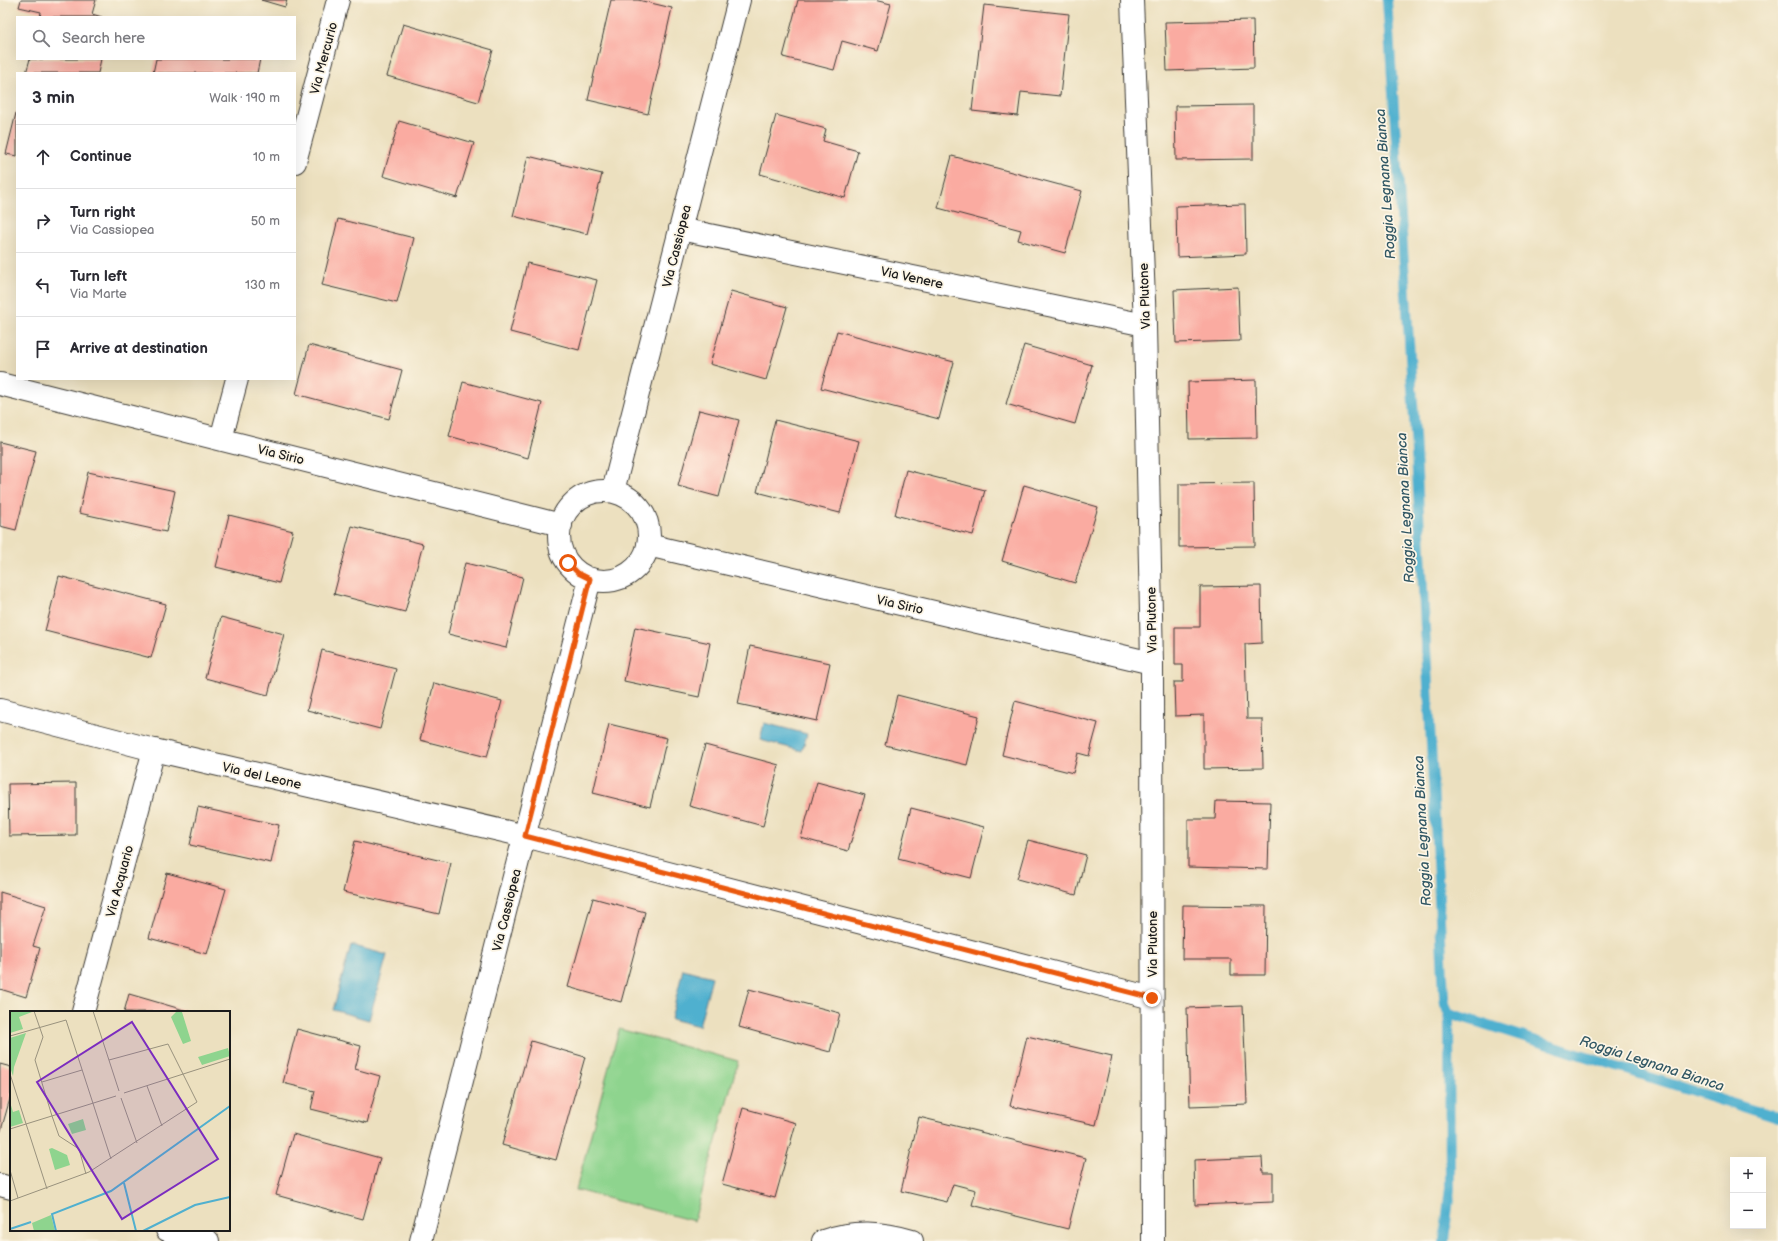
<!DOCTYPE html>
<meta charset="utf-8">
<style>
body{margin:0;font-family:"Balsamiq Sans",sans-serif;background:#f2f2f3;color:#2b2b33}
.controls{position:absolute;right:12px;bottom:12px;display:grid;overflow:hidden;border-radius:0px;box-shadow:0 4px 16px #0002}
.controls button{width:36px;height:36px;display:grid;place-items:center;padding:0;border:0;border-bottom:1px solid #e1e1e2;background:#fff;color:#2b2b33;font:20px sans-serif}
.stop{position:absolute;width:12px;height:12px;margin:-9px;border:3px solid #ea580c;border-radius:50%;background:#fff}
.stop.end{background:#ea580c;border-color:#fff;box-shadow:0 1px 4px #0008}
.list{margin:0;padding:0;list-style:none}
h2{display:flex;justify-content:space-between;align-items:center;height:52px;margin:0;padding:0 16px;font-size:17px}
h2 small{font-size:13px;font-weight:400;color:#7c7c81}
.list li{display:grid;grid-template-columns:26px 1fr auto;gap:12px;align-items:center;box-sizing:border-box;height:64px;padding:0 16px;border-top:1px solid #e1e1e2}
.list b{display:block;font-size:15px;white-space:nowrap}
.list p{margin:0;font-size:13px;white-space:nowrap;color:#7c7c81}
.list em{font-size:13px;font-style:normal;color:#7c7c81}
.icon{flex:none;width:22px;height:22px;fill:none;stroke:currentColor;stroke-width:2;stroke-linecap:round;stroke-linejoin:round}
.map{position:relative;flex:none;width:1778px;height:1241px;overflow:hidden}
.search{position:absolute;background:#fff;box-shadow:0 4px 16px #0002;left:16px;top:16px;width:280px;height:44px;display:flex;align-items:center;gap:10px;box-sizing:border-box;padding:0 14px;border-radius:0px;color:#7c7c81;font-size:15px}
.panel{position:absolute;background:#fff;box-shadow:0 4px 16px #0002;left:16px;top:72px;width:280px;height:308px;border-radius:0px}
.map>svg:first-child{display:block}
.green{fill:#8ed48e;stroke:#557855}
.water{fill:#50b0cf;stroke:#366676}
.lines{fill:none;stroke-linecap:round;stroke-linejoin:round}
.stream{stroke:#50b0cf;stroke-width:10}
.building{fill:#faaba1}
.minor-casing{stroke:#3b3934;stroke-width:24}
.minor{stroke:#fff;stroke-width:22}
.route{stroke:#ea580c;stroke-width:5}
.labels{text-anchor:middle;stroke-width:3.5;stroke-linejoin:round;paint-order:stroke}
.street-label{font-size:13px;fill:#1c1c1c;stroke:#fcf5e5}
.water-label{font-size:14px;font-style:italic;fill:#315764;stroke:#fcf5e5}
.inset-river{fill:none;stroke:#50b0cf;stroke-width:2}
.inset-road{fill:none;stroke:#99927e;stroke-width:1}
.view{fill:#7b2cbf;fill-opacity:0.15;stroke:#7b2cbf;stroke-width:2}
.inset-edge{fill:none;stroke:#1c1c1c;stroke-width:2}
</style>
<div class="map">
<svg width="1778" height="1241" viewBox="0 0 1778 1241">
<rect width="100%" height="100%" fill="#fcf5e5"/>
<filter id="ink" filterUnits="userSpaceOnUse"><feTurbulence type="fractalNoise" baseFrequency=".025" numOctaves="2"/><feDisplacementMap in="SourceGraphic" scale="8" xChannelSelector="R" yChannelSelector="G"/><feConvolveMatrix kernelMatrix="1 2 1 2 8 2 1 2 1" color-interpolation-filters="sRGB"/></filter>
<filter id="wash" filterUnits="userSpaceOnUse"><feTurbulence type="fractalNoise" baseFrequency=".012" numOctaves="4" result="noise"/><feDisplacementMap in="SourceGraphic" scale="16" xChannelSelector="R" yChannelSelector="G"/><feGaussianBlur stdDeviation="0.9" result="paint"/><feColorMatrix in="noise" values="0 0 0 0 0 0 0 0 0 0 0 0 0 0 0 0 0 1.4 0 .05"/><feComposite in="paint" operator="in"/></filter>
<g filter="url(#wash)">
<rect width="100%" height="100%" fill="#ece0bf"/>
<path class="green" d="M619,1029l119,32 -44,160 -118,-31z"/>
<g class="water">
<path d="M764,723l43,11 -5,17 -42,-11z"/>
<path d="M351,945l36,10 -18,65 -36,-10z"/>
<path d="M683,969l29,8 -13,49 -28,-7z"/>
</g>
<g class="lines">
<g class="stream">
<path d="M1387,0l28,434 29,562 1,8 4,9 1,175 -6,53"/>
<path d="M1449,1013l329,105"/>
</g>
</g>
<g id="blocks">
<g class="building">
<path d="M21,0h75l-4,14 10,3h-62l1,-5 -22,-5z"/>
<path d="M261,0h26l-2,7z"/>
<path d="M611,0h27l34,8 -24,106 -60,-14z"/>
<path d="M798,0h76l17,4 -13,47 -36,-10 -8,29 -51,-13z"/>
<path d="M984,5l85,9 -9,82 -39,-4 -3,24 -46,-5z"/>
<path d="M1253,20l1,48 -87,3 -2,-49z"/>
<path d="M403,24l90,26 -15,52 -91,-26z"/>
<path d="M30,59h71l-3,14h-72z"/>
<path d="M156,59h104l-3,14h-104z"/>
<path d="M1253,105v54l-77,1 -1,-54z"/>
<path d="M16,113h1v43l-11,-2z"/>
<path d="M776,115l50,14 -3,12 35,10 -13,47 -85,-24z"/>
<path d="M399,121l75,22 -17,55 -74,-22z"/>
<path d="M528,156l74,18 -15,60 -74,-18z"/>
<path d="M952,156l130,35 -17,62 -47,-13 3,-10 -83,-22z"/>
<path d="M1245,204l1,50 -69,3 -1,-51z"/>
<path d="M338,219l76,19 -17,65 -75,-18z"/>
<path d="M527,263l70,17 -18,70 -69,-18z"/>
<path d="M1238,287l2,54 -64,2 -2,-53z"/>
<path d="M731,291l56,16 -21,73 -56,-16z"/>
<path d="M837,331l117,31 -15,57 -118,-31z"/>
<path d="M309,345l93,25 -13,49 -93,-25z"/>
<path d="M1024,345l68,20 -17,59 -69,-20z"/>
<path d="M1256,380l1,58 -68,1 -1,-57z"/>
<path d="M463,382l79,21 -14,55 -79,-22z"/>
<path d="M699,410l40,10 -20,77 -41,-11z"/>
<path d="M775,420l84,21 -19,72 -83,-21z"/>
<path d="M0,442l36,9 -20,79 -16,-4z"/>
<path d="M906,470l79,20 -12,45 -78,-20z"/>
<path d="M88,472l87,19 -9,41 -87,-19z"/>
<path d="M1254,483l1,63 -76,1v-63z"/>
<path d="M1024,485l74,22 -23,76 -73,-22z"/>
<path d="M229,515l64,16 -14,52 -63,-16z"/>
<path d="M352,526l71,18 -18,68 -71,-18z"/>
<path d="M465,563l58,14 -17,71 -58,-14z"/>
<path d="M59,576l107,28 -15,54 -106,-27z"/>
<path d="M1261,586l1,57 -17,1 2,75h15l1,49 -59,1v-54l-29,1 -1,-34h9v-17h-8v-38h25v-40z"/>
<path d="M221,617l63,17 -16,61 -63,-17z"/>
<path d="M635,627l75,16 -11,54 -75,-16z"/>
<path d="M750,646l80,17 -13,58 -79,-17z"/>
<path d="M322,650l74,19 -16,60 -73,-19z"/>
<path d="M434,683l68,18 -15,56 -67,-17z"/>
<path d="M897,695l82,21 -12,49 -82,-20z"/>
<path d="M1015,701l83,22 -9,33 -11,-3 -5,20 -71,-18z"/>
<path d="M609,724l58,14 -17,69 -57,-14z"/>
<path d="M705,745l74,20 -16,61 -74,-20z"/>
<path d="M817,782l48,13 -17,56 -47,-13z"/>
<path d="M76,783v52l-67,1 -1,-52z"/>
<path d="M1216,801l54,1 -2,67 -80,-2v-48h27z"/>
<path d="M198,807l81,18 -8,38 -81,-18z"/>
<path d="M911,808l73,19 -13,51 -73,-19z"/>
<path d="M1028,840l58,15 -10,40 -59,-16z"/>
<path d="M355,841l96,22 -12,51 -96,-22z"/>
<path d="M167,873l59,16 -19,65 -58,-16z"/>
<path d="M0,892l46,14 -13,40 7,2 -14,49 -26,-8z"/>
<path d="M593,898l52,14 -24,90 -53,-15z"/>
<path d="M1183,905l83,1 -1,69h-34v-16h-49z"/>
<path d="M749,989l91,24 -10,39 -91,-25z"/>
<path d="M129,994l62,18h-67z"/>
<path d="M1243,1006l4,98 -57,2 -3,-98z"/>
<path d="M297,1029l64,17 -6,23 25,7 -13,47 -56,-14 4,-18 -32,-8z"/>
<path d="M1027,1036l85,20 -16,69 -86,-19z"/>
<path d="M531,1041l54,16 -29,103 -54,-15z"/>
<path d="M0,1064l11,3v28l-11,39z"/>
<path d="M743,1108l53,15 -21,75 -53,-14z"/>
<path d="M919,1117l167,41 -18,71 -96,-24 4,-15 -23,-6 -6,18 -46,-11z"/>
<path d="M293,1134l87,24 -17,61 -87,-24z"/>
<path d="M1262,1157l1,16h10v29l-78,3 -1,-45z"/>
</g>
</g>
</g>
<g filter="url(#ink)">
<use href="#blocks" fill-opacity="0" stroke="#3b3934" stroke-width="1"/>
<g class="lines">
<defs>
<g id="minor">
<path d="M1132,0l13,325 7,338 1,578"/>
<path d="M295,162l43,-162"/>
<path d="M680,229l465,96"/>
<path d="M0,384l561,141"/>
<path d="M221,439l16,-60"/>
<path d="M613,491l126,-491"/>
<circle cx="604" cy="536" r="45"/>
<path d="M648,545l504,118"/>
<path d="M0,710l154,40 371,86 627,162"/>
<path d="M83,1012l71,-262"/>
<path d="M0,1185l11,3"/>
<path d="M167,1230l41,11"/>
<path d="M421,1241l169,-662"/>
<path d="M823,1241c31,-11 59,-9 89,0"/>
</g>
</defs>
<use href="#minor" class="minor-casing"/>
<use href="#minor" class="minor"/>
</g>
</g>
<g class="lines" filter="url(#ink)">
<path class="route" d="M568,563l10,10 12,6 -65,257 627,162"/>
</g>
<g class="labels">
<g class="street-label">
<text transform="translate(323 58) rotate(-75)" y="5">Via Mercurio</text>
<text transform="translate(676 246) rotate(-76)" y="5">Via Cassiopea</text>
<text transform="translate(912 277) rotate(12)" y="5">Via Venere</text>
<text transform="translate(1144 296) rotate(-92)" y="5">Via Plutone</text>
<text transform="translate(281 454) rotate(14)" y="5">Via Sirio</text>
<text transform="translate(900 604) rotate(13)" y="5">Via Sirio</text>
<text transform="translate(1151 620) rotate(-91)" y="5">Via Plutone</text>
<text transform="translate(262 775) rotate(13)" y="5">Via del Leone</text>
<text transform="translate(119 881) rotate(-75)" y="5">Via Acquario</text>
<text transform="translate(506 910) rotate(-76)" y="5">Via Cassiopea</text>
<text transform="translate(1152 944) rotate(-90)" y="5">Via Plutone</text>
</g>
<g class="water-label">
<text transform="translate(1385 184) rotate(-94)" y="5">Roggia Legnana Bianca</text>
<text transform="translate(1405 508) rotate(-93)" y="5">Roggia Legnana Bianca</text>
<text transform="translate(1422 831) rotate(-93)" y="5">Roggia Legnana Bianca</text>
<text transform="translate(1652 1063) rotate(18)" y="5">Roggia Legnana Bianca</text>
</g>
</g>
<g transform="translate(10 1011)">
<rect width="220" height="220" fill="#ece0bf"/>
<path d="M0,0h22v1l-13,5 4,12 -13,4zM167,0h8l-3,1 9,29 -8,3 -12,-27zM16,22l-12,34 -1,9 -3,-9v-29zM218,37l2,8 -28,9 -4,-8zM0,91l3,10 6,-2 4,13 -13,4zM73,108l3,11 -14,4 -4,-10zM42,137l15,7 3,10 -15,5 -6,-21zM41,204l4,16h-21l-2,-8z" fill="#8ed48e"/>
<path class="inset-river" d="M114,172l12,48M0,218l21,-7M46,220l-4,-17 59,-23 119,-85M133,220l52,-26 35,-8"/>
<path class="inset-road" d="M24,0l9,26 -8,23 17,56 7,20 20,13 7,25M83,0l26,80M0,25l56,-16 45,139M0,63l37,115M32,71l40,-12M137,75l15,40M114,82l106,-34M111,87l16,45M0,118l106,-33M0,159l8,28M0,190l79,-29 108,-70 -29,-58 -59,16"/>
<path class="view" d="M122,11l86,137 -96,60 -85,-137z"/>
<rect width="220" height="220" class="inset-edge"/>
</g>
</svg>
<div class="controls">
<button>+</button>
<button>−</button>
</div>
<div class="stop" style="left:568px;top:563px"></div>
<div class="stop end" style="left:1152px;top:998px"></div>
<div class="search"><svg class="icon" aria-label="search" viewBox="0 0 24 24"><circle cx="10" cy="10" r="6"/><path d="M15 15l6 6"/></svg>Search here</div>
<section class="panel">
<h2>3 min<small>Walk · 190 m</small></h2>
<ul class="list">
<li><svg class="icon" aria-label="ahead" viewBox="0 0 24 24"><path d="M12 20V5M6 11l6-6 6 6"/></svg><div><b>Continue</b></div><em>10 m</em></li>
<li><svg class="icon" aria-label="right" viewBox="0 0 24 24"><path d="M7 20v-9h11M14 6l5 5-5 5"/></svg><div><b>Turn right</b><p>Via Cassiopea</p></div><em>50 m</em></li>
<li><svg class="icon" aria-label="left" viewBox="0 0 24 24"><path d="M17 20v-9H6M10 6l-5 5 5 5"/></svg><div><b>Turn left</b><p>Via Marte</p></div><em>130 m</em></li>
<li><svg class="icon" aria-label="arrive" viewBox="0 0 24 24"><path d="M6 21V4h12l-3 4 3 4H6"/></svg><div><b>Arrive at destination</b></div></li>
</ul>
</section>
</div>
